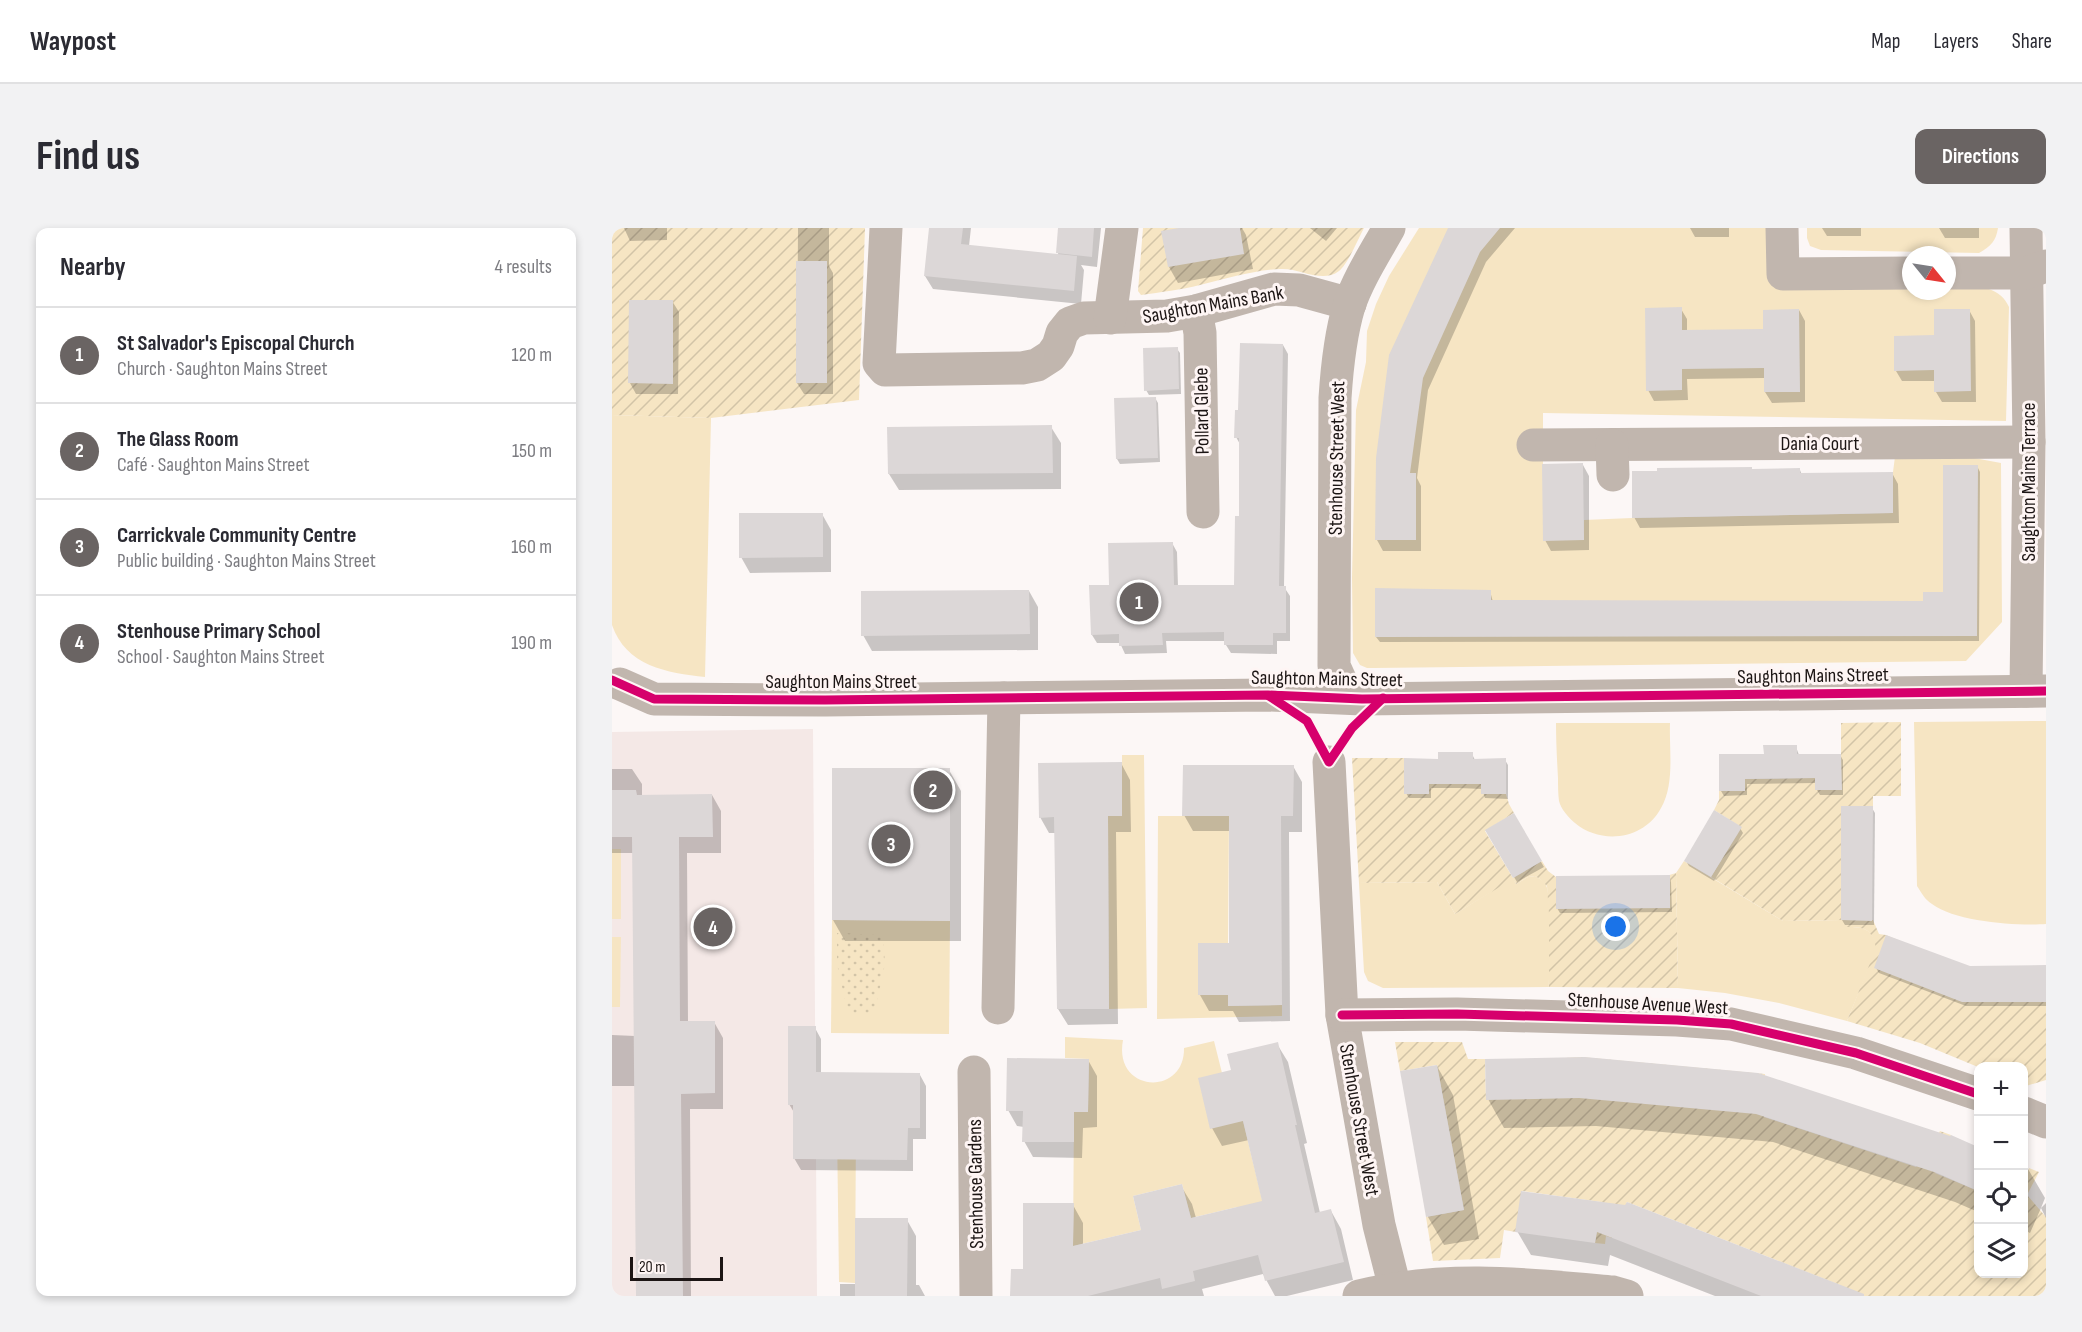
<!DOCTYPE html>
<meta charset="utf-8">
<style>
body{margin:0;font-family:"Sofia Sans Condensed",sans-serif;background:#f2f2f3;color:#2b2b33}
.controls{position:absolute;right:18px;bottom:18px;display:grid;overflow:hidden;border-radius:12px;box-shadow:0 3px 9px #0003}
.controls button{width:54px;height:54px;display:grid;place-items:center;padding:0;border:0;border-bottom:2px solid #e1e1e2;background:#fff;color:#2b2b33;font:30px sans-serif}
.compass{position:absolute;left:1290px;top:18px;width:54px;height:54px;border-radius:50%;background:#fff;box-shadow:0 3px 9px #0003;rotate:120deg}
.scale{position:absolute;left:18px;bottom:15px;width:93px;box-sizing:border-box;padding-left:6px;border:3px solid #1c1514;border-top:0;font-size:16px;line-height:21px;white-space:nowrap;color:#1c1514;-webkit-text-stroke:4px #fef5f4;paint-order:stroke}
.you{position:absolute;left:1004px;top:699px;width:21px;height:21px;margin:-15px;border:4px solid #fff;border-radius:50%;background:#1a73e8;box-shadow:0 0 0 9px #1a73e833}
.badge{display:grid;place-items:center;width:39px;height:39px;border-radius:50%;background:#6a6463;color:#fff;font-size:20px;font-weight:700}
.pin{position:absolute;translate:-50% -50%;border:3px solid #fff;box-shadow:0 2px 6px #0006}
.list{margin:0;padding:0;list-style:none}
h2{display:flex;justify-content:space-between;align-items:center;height:78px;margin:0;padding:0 24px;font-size:26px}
h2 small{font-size:20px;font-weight:400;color:#7c7c81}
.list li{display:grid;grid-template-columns:39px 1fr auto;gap:18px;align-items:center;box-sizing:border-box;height:96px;padding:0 24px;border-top:2px solid #e1e1e2}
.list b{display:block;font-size:22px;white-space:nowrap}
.list p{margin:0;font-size:20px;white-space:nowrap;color:#7c7c81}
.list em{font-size:20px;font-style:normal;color:#7c7c81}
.icon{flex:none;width:33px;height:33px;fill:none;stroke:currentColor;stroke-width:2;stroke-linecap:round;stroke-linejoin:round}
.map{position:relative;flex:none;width:1434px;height:1068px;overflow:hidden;border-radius:12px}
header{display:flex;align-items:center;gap:36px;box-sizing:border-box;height:84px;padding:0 30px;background:#fff;border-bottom:2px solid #e1e1e2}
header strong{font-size:28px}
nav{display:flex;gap:33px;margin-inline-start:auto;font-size:21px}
.intro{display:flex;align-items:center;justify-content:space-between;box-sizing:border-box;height:144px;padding:0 36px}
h1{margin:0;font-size:42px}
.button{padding:15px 27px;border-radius:12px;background:#6a6463;color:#fff;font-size:21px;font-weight:700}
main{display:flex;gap:36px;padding:0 36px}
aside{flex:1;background:#fff;border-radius:12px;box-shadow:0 3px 9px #0003}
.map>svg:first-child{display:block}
.built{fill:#f4e8e6}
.grass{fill:#f6e5c3}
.park{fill:url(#park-dots)}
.garden{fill:url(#garden-furrows)}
.shadow{fill:#0003}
.building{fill:#dcd7d7}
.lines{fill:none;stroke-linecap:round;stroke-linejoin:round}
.minor{stroke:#c1b6ae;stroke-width:33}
.cycleway-casing{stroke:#fef5f4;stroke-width:13}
.cycleway{stroke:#d6006c;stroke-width:9}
.labels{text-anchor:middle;stroke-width:6;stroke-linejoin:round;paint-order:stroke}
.street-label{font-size:20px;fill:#1c1514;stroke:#fef5f4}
</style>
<header>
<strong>Waypost</strong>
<nav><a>Map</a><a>Layers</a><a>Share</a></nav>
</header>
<div class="intro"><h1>Find us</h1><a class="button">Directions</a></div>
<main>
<aside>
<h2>Nearby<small>4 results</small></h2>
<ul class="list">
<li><span class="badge">1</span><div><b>St Salvador's Episcopal Church</b><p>Church · Saughton Mains Street</p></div><em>120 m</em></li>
<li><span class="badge">2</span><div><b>The Glass Room</b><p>Café · Saughton Mains Street</p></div><em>150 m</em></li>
<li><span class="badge">3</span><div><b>Carrickvale Community Centre</b><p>Public building · Saughton Mains Street</p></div><em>160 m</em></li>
<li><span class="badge">4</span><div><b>Stenhouse Primary School</b><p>School · Saughton Mains Street</p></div><em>190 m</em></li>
</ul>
</aside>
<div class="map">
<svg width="1434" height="1068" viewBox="0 0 1434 1068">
<defs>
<pattern id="park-dots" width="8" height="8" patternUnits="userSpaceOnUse" patternTransform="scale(1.5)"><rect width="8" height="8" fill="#f6e5c3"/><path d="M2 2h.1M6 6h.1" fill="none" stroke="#d2c4a7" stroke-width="1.8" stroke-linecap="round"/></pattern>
<pattern id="garden-furrows" width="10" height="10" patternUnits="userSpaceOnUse" patternTransform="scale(1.5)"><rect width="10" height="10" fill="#f6e5c3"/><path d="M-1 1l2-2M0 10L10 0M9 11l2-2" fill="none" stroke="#d2c4a7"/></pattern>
</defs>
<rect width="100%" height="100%" fill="#fcf7f6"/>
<path class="built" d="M201,501l4,567h-204l-1,-3v-561z"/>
<g class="grass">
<path d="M807,0h356v59l136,-1v5h36v-5c23,0 52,-3 62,21l-3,114 -463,-8v127h41v-20l48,-2 261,-5v-41l3,-23h29l76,14 1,159 -36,39 -592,7h-7l-7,-3 -7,-12 -1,-75 4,-168 10,-48 1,-31 9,-27 13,-28z"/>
<path d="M1195,0h191c-2,13 -7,18 -19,25l-158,-3 -11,-4 -3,-8z"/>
<path d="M0,187l99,3 -6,259c-38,-4 -79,-11 -93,-52z"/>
<path d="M1434,493v203c-29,2 -90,-2 -114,-20 -7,-4 -11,-12 -15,-18l-3,-164z"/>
<path d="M944,495h114c-1,27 5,61 -9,85 -17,32 -60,37 -86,15 -7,-6 -14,-14 -16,-22 -1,-7 -1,-16 -1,-23 -1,-18 -2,-37 -2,-55z"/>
<path d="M510,527h22l3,253 -38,1 -1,-193h14z"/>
<path d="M546,588h71l-1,127h-30v52h30l1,11 53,-1v11l-125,3z"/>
<rect x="0" y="621" width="9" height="70"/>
<path d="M1072,633l99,60 58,-1 1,7c19,0 30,-1 35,21l-30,73 -68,-18 -54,-10 -47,-5 -2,-115z"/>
<path d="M923,648c4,2 9,5 11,9 6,13 3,84 3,102l-166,1 -15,-7 -4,-9 -5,-89 78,-1 18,32 58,-36 3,6 12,-7z"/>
<path d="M220,692l118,1 -1,113 -118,-1z"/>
<path d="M0,709h9l-1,70h-8z"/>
<path d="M453,809l58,3c-10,53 62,57 61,8l30,-7 8,32 21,48 25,103 -31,-17 -46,11 -9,-34 -49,12 8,34 -68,16 1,-134h14l1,-53 -24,-1z"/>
<path d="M225,899l19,1 -1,155 -16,-1z"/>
</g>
<path class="park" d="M225,705l46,2 2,29 -11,51 -26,-2 -11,-49z"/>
<g class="garden">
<path d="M0,0h253l-6,172 -148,18 -99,-3z"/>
<path d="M531,0h221c-6,11 -16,36 -25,43 -17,13 -39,-3 -58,-2 -27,1 -55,10 -81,16 -19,5 -39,7 -59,10l-3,-4z"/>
<path d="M1289,494v74h-28v10l-32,1v113h32l6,14 7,1 160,67v78l-20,6 -2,-2v-18l-46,1 -58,-24 -73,-22 29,-73c-4,-22 -15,-21 -35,-21v-7l-58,1 -72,-44 30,-50 -27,-17 5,-10v-9h26v-12l70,-1v12h26v-67z"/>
<path d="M740,530h52l25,36v-10h52v10h25l3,10 5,9 -29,18 28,47 29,-17 6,10 8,6v32l120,-36 2,115 -129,-1v-73l-2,-28 -7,-7 -5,-3 -7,1 -12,7 -3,-5 -58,35 -18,-32 -78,1z"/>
<path d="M783,814h67l6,17h17l1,40 80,-41 15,-1 184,17 -1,43 152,50 24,-36 11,4 -16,38 43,18v83h46v-92l5,-14 10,4 -12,23 19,22v79h-210l4,-11 -213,-83 -15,36 -6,-2 -1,8 -10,-1 6,-41 -79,-11 -6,41 -12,-2 -4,28 -67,3 -7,-44 38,-7 -27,-145 -37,6z"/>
</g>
<g class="shadow">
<path d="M12,0h43v12l-37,1z"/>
<path d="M186,0h31v38l4,7v121h-29l-7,-11z"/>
<path d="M318,0h41l-2,18 89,9 2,-27h41l-4,39 -16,-2 3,5 -3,34 -148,-15 -8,-13z"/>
<path d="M576,0h54l4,7 7,34 -75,14 -9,-16z"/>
<path d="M698,0h27l-11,13z"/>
<path d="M839,0h64l-29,34 -58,128 -11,88 4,8v65h-38l-6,-11z"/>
<path d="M1078,0h39v9h-34z"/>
<path d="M1210,0h39v8h-34z"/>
<path d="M1327,0h40v10h-34z"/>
<path d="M60,73l7,11 -1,82h-42l-6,-11z"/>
<path d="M1069,81l6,10v13l78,-1 34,-21 6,11v81l-33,1 -7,-11v-14l-78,1 1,21 -34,1 -6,-11z"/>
<path d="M1357,82l6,11 1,81h-34l-6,-10v-11h-34l-6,-10z"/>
<path d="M671,117l5,9 -4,233 6,9v45h-13v13l-46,-1 -5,-8v-4h-60l1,12 -42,1 -5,-11h-23l-5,-8 18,-48 62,-44 5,9 1,35h58l4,-69 1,-72 -5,-9 3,-25z"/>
<path d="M565,121l3,4 1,41 -32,1 -3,-5z"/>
<path d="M543,170l3,5 2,59 -40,2 -3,-5 -1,-59z"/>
<path d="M439,199l10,16v46l-162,1 -10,-16v-46z"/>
<path d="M971,237l6,11v74l-38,1 -6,-11z"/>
<path d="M1365,238l3,6 -1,169 -599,1 -4,-5 114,-46 3,11h431l20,-9z"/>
<path d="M1188,242l2,5 90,-2 6,11 1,39 -259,5 -6,-11 119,-46z"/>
<path d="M210,286l9,16v42l-81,1 -9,-16z"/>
<path d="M417,363l9,16v43l-166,1 -9,-16z"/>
<path d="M1184,519l3,8h41l3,5v35h-23l-3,-5 -1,-7 -69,1v11l-23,1 -3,-5 44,-35z"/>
<path d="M860,526l3,6h30l3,5v34l-23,-1 -3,-9 -23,-1h-28v10h-22l-3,-5 33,-33z"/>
<path d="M509,535l9,17 1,52h-15l2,192 -50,1 -10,-16 -2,-176h-7l-9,-16z"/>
<path d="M681,538l9,16v50h-13l1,189 -51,1 -6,-11h-24l-9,-16 30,-51v-113h-37l-9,-16z"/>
<path d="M0,541h20l10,15v12l70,-1 9,16v42h-34l1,169h26l9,16v71h-33l1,187h-54l-1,-210h-24v-51l23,1 -1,-183h-22z"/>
<path d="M337,542l12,21v150h-116l-12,-21z"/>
<path d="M1260,580l3,5 -1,112h-29l-3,-5z"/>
<path d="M901,587l31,52 -27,15 -30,-51z"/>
<path d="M1128,600l3,5 -29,48 -25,-15 -3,-5z"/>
<path d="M1057,649l2,5 1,30 -112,1 -3,-5z"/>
<path d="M1434,739v39h-80l-87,-33 -3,-5z"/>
<path d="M203,800l6,11v35l99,1 6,11v53h-13v32l-112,-1 -7,-12 1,-44 -6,-10z"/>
<path d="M665,816l11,18 19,81 -3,1 16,69 11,-2 10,18 12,51 -66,16h-12l-12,-22 -61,15 2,7h-192l12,-26 49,-65 10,18v22l59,-14 39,-45 11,18 4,14 68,-16 -15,-62 -27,6 -10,-18 21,-57z"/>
<path d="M476,832l9,16v51l-14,1 -1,30 -49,-1 -9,-16v-14l-7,-1 -9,-16z"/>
<path d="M875,832l465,77 26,11v64l-23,-10 -182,-60 -177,-16 -92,2 -16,-29z"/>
<path d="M825,838l16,29 26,144 -35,6 -16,-28z"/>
<path d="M1412,939l4,2 17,29 -4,10 5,-5v15l-5,-10 -11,25 -6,-3z"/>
<path d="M911,964l334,104h-142l-105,-41 -2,11 -77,-11 -14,-24z"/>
<path d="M295,992l9,16v49h3l6,11h-85v-12h16z"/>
</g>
<g class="building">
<path d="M317,0h34l-2,16 116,12 -3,35 -150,-15z"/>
<path d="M446,0h36l-2,29 -36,-4z"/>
<path d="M567,0h61l4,26 -76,13 -7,-36z"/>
<path d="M836,0h52l-20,24 -57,126 -13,95h6v67h-41l1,-82 13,-103z"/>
<rect x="184" y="33" width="31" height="122"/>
<path d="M17,72h44v84l-45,-1z"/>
<path d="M1070,79v23l81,-1v-19l36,-1 1,83h-36v-24l-82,1v21l-36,1 -1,-83z"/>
<path d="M1322,81h36l1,82 -37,1v-22l-40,1v-35l40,-1z"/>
<path d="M628,115l43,1 -4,242h7v47h-13v12h-49v-13l-62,1 1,12 -44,1v-12l-28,1 -2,-50h20l-1,-42 65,-1 1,43h60l1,-69h4v-78h-5l1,-28h3z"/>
<path d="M566,119l1,42 -35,2 -1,-43z"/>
<path d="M544,169l2,61 -42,1 -2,-61z"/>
<path d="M440,197l1,48 -165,1 -1,-47z"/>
<path d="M971,235l1,77 -41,1 -1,-77z"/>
<path d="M1331,237h35l-1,171 -602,1v-49l116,2v10l432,1v-9h20z"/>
<path d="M1140,239v2l48,-1v5l93,-1v41l-261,5v-47h25v-3z"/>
<path d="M127,285h84v44l-84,1z"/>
<path d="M417,362l1,44 -169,2v-45z"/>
<path d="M1151,517h34v9h44l1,36h-27v-12l-70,1v12h-26v-37h45z"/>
<path d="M826,524h35v7l33,-1v36h-25v-10h-52v10h-25v-36l34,1z"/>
<path d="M510,534v54h-14l1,193h-52l-3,-192 -15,1 -1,-55z"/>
<path d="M571,537h111l-1,51h-12l1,189 -54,1v-11h-30v-52h31v-127h-47z"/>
<path d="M220,540h118v153l-118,-1z"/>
<path d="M0,562h24l1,5 75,-1 1,43h-34l1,184h35v72l-34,1 2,202h-47l-4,-459h-20z"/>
<path d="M1229,578h32l-1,115 -31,-1z"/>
<path d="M1102,582l28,17 -31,50 -27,-16z"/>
<path d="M902,585l28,48 -29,17 -28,-48z"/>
<path d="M1058,647v33l-114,1v-33z"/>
<path d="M1274,707l84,31 76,-1v37h-84l-88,-34z"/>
<path d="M176,798h28v46l104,1v55h-12l-1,32 -114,-1v-54h-5z"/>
<path d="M666,814l19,83h-2l20,88 16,-4 13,53 -79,19 -7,-26 -65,16 2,10 -33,8 -2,-11 -72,18h-78l1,-27h12v-66h51l-1,43 68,-16 -8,-34 49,-12 9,34 71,-17 -19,-80 -33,8 -12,-51 33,-8 -4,-16z"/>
<path d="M973,829l173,16 192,63 1,-1 27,12v44l-41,-18 -181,-59 -177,-16 -93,2 -1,-41z"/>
<path d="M395,830l82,1 -1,53h-14v30h-52l1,-31h-17z"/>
<path d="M825,837l27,145 -38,7 -26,-146z"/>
<path d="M909,963l104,14 2,-3 237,92v2h-103l-164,-64 -2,11 -80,-11z"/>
<path d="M243,990h53l-1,78h-52z"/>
</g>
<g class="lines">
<g class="minor">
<path d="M274,0l-7,135 6,7 137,-2 15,-3 14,-9 7,-10 4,-13 8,-10 14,-5 83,-2 29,-5 78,-22 25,1 51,14"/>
<path d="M1170,0l1,46 128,-1"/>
<path d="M1414,0l3,214 -3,249"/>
<path d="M1335,45h79l20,-7"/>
<path d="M584,83l4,22 3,179"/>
<path d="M498,90l12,-90"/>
<path d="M921,217l496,-3"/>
<path d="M1000,217l1,30"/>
<path d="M8,456l34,15 171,1 443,-5 94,4 684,-8"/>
<path d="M736,469l-14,-31 1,-268c2,-31 5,-62 14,-92 9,-27 26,-53 40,-78"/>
<path d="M717,534l13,253 37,210 18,71"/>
<path d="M386,780l6,-310"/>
<path d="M730,787l115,-1 220,6 54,4 125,29 122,41"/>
<path d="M362,844l2,224"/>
<path d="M1412,885l22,9"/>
<path d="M747,1068c88,-21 166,-12 254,-4l14,4"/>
</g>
<defs>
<g id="cycleway">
<path d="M0,452l42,19 171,1 443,-5 94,4 684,-8"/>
<path d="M657,468l38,25 22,41 23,-34 31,-30"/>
<path d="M730,787l115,-1 220,6 54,4 125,29 122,41"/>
</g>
</defs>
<use href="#cycleway" class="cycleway-casing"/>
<use href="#cycleway" class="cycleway"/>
</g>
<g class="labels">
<g class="street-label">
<text transform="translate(601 76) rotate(-10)" y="7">Saughton Mains Bank</text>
<text transform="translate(589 183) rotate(-91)" y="7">Pollard Glebe</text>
<text x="1208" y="222">Dania Court</text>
<text transform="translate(724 230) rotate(-89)" y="7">Stenhouse Street West</text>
<text transform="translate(1416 254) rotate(-90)" y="7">Saughton Mains Terrace</text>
<text transform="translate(1201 447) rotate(-1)" y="7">Saughton Mains Street</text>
<text transform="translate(715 450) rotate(1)" y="7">Saughton Mains Street</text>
<text x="229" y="460">Saughton Mains Street</text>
<text transform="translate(1036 775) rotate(3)" y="7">Stenhouse Avenue West</text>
<text transform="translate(748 892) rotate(80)" y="7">Stenhouse Street West</text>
<text transform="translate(363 956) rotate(-91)" y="7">Stenhouse Gardens</text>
</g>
</g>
</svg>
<div class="controls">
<button>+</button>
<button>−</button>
<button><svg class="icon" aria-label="locate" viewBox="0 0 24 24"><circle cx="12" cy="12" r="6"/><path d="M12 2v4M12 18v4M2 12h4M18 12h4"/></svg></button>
<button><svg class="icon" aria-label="layers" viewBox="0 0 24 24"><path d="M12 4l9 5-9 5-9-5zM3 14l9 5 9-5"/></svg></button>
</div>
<svg class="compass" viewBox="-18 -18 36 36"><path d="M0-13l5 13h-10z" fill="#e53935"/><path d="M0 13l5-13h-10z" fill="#7c7c81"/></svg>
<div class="scale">20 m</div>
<div class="you"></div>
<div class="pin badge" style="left:527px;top:374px">1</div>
<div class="pin badge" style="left:321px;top:562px">2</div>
<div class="pin badge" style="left:279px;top:616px">3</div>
<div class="pin badge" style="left:101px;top:699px">4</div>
</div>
</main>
